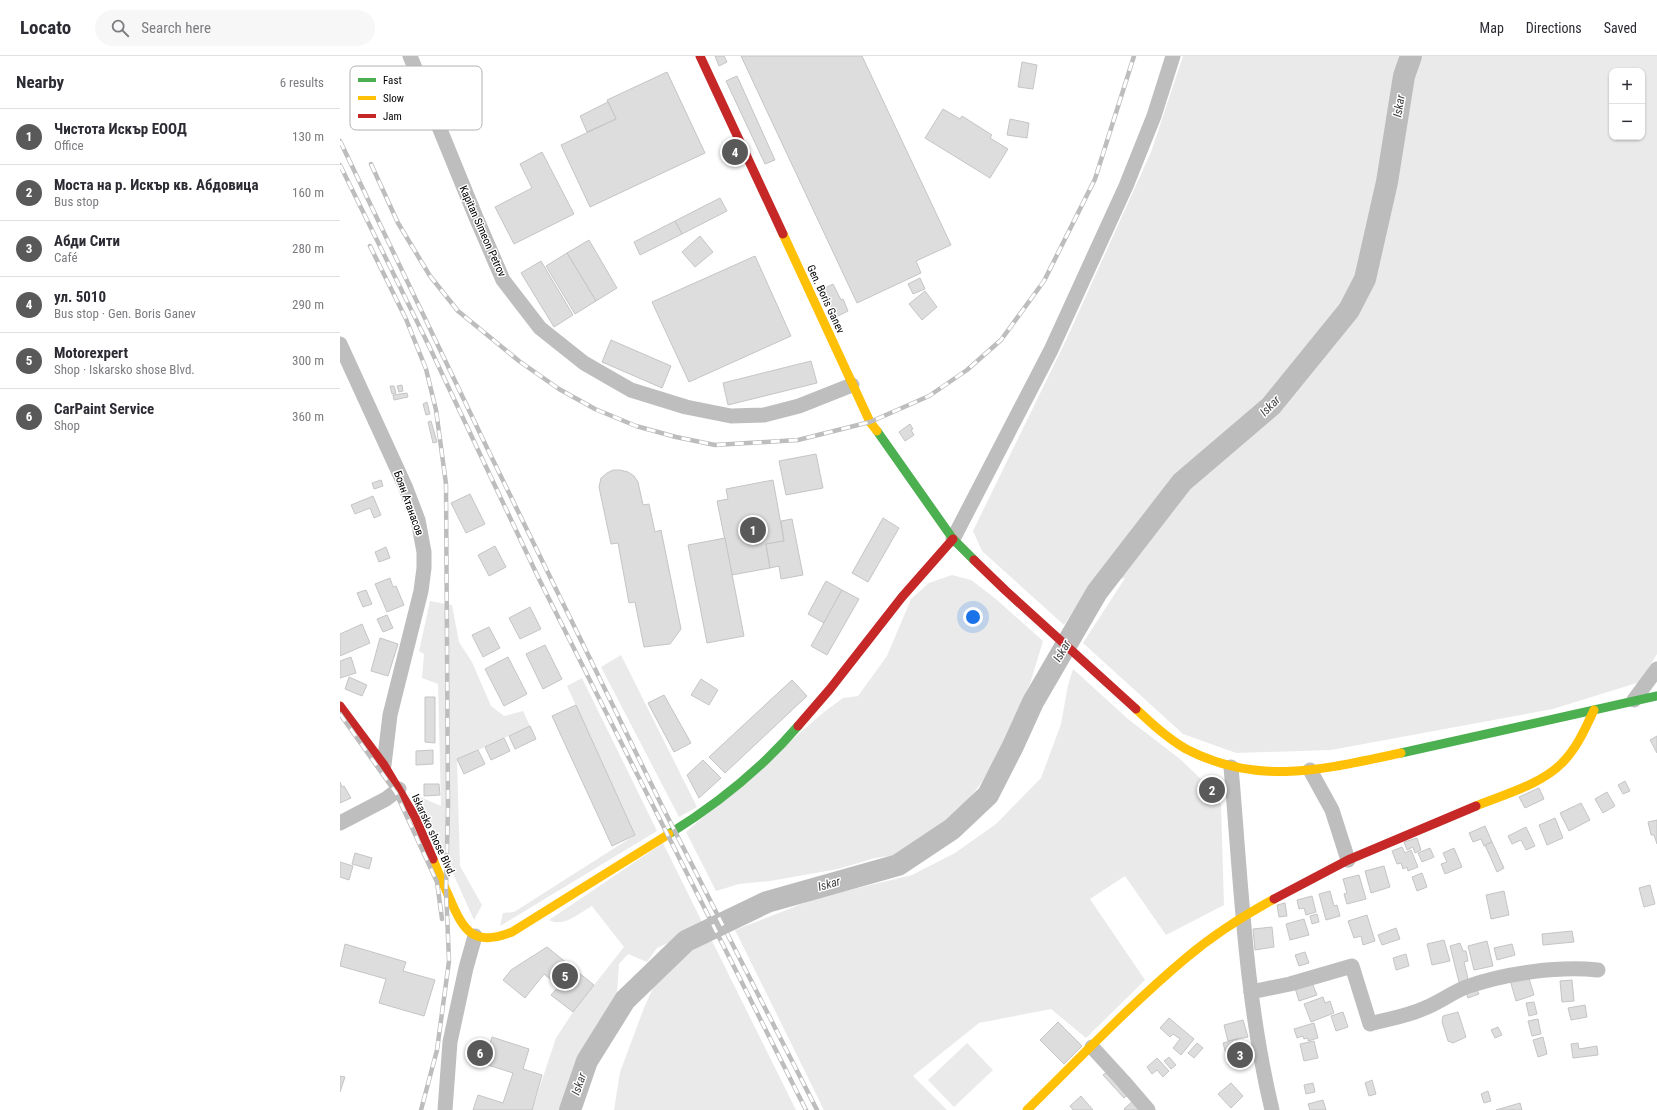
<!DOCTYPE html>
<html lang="en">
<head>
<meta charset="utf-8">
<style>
	body { margin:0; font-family:"Roboto Condensed",sans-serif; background:#f7f7f7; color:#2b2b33 }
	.controls { position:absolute; right:12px; top:12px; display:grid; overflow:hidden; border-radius:8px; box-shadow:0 1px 3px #0004 }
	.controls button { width:36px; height:36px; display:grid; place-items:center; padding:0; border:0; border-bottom:1px solid #e1e1e2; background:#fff; color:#2b2b33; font:20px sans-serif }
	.you { position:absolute; left:633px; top:561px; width:14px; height:14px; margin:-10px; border:3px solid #fff; border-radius:50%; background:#1a73e8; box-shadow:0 0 0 6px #1a73e833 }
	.badge { display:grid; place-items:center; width:26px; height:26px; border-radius:50%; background:#595959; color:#fff; font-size:13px; font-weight:700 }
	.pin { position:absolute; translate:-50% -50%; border:2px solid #fff; box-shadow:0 1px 4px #0006 }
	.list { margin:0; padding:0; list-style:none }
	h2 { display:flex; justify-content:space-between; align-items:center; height:52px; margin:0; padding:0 16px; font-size:17px }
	h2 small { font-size:13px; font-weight:400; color:#7c7c81 }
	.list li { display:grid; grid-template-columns:26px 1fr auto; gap:12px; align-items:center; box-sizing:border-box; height:56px; padding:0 16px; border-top:1px solid #e1e1e2 }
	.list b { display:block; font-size:15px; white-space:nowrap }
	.list p { margin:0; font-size:13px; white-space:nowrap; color:#7c7c81 }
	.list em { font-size:13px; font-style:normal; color:#7c7c81 }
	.icon { flex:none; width:22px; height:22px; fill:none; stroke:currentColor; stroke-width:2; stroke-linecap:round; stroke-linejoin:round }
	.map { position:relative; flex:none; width:1317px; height:1054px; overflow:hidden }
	header { display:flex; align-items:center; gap:24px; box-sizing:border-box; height:56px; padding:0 20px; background:#fff; border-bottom:1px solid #e1e1e2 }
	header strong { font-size:19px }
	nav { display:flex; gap:22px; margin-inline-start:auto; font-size:14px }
	.search { width:280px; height:36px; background:#f7f7f7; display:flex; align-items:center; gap:10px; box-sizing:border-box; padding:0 14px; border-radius:22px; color:#7c7c81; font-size:15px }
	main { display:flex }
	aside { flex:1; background:#fff }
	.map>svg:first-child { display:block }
	.green { fill:#eaeaea; fill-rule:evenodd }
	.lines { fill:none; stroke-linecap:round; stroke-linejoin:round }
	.river { stroke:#bcbcbc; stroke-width:22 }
	.building { fill:#ddd; stroke:#c5c5c5 }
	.street { stroke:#bebebe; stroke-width:15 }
	.fast { stroke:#4caf50; stroke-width:9 }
	.slow { stroke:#ffc107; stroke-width:9 }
	.jam { stroke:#c62828; stroke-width:9 }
	.rail-casing { stroke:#bdbdbd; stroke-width:4.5 }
	.rail { stroke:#fff; stroke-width:3; stroke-dasharray:9; stroke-linecap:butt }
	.labels { text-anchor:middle; stroke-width:3; stroke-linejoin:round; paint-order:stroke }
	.street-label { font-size:11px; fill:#000; stroke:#fff }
	.water-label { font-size:12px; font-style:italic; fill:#414141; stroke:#fff }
	.key { fill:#fff; stroke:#b2b2b2; stroke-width:1 }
	.key-label { font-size:11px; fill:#000 }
</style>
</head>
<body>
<header>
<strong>Locato</strong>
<div class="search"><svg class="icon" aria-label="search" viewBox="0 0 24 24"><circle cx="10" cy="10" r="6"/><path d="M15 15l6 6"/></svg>Search here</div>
<nav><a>Map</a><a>Directions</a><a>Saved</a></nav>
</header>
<main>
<aside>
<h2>Nearby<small>6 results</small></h2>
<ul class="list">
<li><span class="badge">1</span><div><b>Чистота Искър ЕООД</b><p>Office</p></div><em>130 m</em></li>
<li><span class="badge">2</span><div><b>Моста на р. Искър кв. Абдовица</b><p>Bus stop</p></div><em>160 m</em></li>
<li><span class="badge">3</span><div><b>Абди Сити</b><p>Café</p></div><em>280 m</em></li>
<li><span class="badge">4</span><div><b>ул. 5010</b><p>Bus stop · Gen. Boris Ganev</p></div><em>290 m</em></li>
<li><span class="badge">5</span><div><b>Motorexpert</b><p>Shop · Iskarsko shose Blvd.</p></div><em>300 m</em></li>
<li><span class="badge">6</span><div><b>CarPaint Service</b><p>Shop</p></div><em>360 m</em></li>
</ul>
</aside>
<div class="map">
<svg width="1317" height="1054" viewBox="0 0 1317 1054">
	<rect width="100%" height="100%" fill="#fff"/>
	<!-- green -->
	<g class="green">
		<path d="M843 0H1317V598L1300 626 1213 653 991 694 896 697 843 678 743 587 785 522 750 529 724 569 642 495 633 475 727 282 811 96ZM1272 15H1302V81H1272Z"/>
		<polygon points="612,519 631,524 656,543 703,585 690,628 653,710 618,759 556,799 535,802 498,813 430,825 399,828 376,835 346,776 484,656 503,642 518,640 547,600 571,543 589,527"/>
		<polygon points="90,545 112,549 119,586 132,606 151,650 164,660 183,655 190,670 117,704 120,810 142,849 134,864 78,740 101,750 98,628 82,622 84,598 79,595"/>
		<polygon points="281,599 357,751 339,761 261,611"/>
		<polygon points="733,613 788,663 840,703 863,725 881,748 884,849 826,879 785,820 750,843 805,924 746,982 711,953 639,967 573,1020 607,1054 484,1054 395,874 477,842 572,819 615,797 656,768 701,722 721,668 728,629"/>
		<polygon points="242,622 317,775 160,870 163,857 174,856 295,779 227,630"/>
		<path d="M323 787 363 868 354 875 317 892 307 906 288 898 279 908 277 937 246 994 223 1054H192L216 982 233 956 284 891 252 850C239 857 224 872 209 864Z"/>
		<polygon points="371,883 456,1054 274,1054 280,1016 304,952 317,923 334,905"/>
		<polygon points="627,987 653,1014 614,1051 588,1024"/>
	</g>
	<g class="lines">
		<!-- river -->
		<polyline class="river" points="230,1054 247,1005 285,944 346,885 427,846 558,809 612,773 648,739 673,690 693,646 757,536 842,426 931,350 1009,254 1025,223 1047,126 1064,20 1071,0"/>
	</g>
	<!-- building -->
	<g class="building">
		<polygon points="375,0 384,0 387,6 379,10"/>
		<polygon points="401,0 522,0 611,189 576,205 581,217 517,247"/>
		<polygon points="682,6 697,9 693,33 678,31"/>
		<polygon points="327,16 365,97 250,151 221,89 276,63 267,44"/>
		<polygon points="397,20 435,104 425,108 386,25"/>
		<polygon points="268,46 276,63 247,76 240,60"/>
		<polygon points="603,53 620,63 622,60 652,79 650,82 668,93 650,122 585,82"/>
		<polygon points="670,63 689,67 687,82 667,79"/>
		<polygon points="202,96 234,158 174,188 155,151 192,132 180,108"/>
		<polygon points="380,142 387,155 342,178 335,165"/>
		<polygon points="335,165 342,178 300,199 294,186"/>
		<polygon points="360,180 373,196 355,211 342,196"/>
		<polygon points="249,184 277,232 256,245 227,197"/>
		<polygon points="227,197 256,245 235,258 206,210"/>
		<polygon points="415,200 451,280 349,326 312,246"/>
		<polygon points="201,205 233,259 214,271 181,217"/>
		<polygon points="580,222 585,233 573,238 568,228"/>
		<polygon points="493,228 501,244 503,243 508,255 496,261 483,233"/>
		<polygon points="585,235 597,251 582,264 569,248"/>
		<polygon points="271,284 331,310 322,332 262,306"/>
		<polygon points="471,305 477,327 388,349 383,327"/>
		<polygon points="62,329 63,335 59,336 57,330"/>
		<polygon points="50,330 54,330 56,337 52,338"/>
		<polygon points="67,337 68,341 54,344 53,339"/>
		<polygon points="87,346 90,358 86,359 83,348"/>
		<polygon points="91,365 97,386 93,387 88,366"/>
		<polygon points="570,368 573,373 571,374 574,379 565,385 559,376"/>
		<polygon points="476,398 483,432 446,439 439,405"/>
		<polygon points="273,414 280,414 288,416 294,420 298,426 303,449 309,448 315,476 321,474 341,573 330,588 304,591 295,546 289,547 278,487 271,488 259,431 261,422 267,417"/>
		<polygon points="41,424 43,430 34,433 32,427"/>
		<polygon points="433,424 444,485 426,488 430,512 392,519 377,445 388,443 386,433"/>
		<polygon points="130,438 145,468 126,477 111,447"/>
		<polygon points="33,440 41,459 34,462 30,452 15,458 11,449"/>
		<polygon points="543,462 559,472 528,526 512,517"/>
		<polygon points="452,463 463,519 441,523 439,510 430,512 426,488 444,485 441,465"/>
		<polygon points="385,482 404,580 367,587 348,489"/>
		<polygon points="155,490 166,511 149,520 138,499"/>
		<polygon points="46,491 50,502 39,506 35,496"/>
		<polygon points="50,522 53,531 56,530 64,549 47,556 35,528"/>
		<polygon points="486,525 502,534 484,567 468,558"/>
		<polygon points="26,534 32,548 23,551 17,537"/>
		<polygon points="502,534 519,543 487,599 471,590"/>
		<polygon points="190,551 201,573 180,583 169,562"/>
		<polygon points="47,559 53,572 43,576 37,563"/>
		<polygon points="22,568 30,587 0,600 0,578"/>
		<polygon points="149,571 160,592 143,601 132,579"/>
		<polygon points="40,582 58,588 48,620 31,615"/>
		<polygon points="205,589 222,623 203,633 186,598"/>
		<polygon points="11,601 16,617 0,622 0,605"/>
		<polygon points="168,601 187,638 164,650 145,613"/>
		<polygon points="9,621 27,629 22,640 5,633"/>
		<polygon points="361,623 378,634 369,649 351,639"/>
		<polygon points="452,624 467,640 385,717 369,701"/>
		<polygon points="324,639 351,687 334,696 308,647"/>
		<polygon points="85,641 95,641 95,687 85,686"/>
		<polygon points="236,649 295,779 272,790 212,660"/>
		<polygon points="190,670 196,683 175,693 169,680"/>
		<polygon points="1317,680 1317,697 1310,684"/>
		<polygon points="164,682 170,695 151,704 145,691"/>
		<polygon points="93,694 93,708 76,709 76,695"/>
		<polygon points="138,694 145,708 124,718 117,703"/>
		<polygon points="363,704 381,722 359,742 347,719"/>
		<polygon points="1285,725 1290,735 1283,738 1278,729"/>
		<polygon points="0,726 2,731 4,730 11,742 0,747"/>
		<polygon points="84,728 99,728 100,739 84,740"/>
		<polygon points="1199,732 1204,743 1185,752 1179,741"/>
		<polygon points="1267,736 1275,750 1263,757 1255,743"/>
		<polygon points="1241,747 1250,764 1229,775 1220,757"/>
		<polygon points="1215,762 1223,782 1207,789 1199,769"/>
		<polygon points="1317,764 1317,788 1314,779 1311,779 1308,766"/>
		<polygon points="1145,770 1152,786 1144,790 1141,783 1133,786 1129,777"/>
		<polygon points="1186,771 1195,790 1186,794 1181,784 1172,788 1168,780"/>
		<polygon points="1077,782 1081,794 1075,797 1073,791 1067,794 1064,786"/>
		<polygon points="1152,786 1164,812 1157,816 1145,789"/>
		<polygon points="1062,791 1065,797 1071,794 1078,811 1068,815 1067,811 1063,813 1061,807 1057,808 1052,795"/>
		<polygon points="1090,792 1094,801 1082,806 1078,797"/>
		<polygon points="1114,792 1122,811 1105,818 1101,808 1107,806 1103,797"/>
		<polygon points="15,797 32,802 29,813 12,808"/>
		<polygon points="0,806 13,810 9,824 0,821"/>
		<polygon points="1044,810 1050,831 1031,837 1025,815"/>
		<polygon points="1082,817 1087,831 1077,835 1072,821"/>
		<polygon points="1019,819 1026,843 1007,848 1004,838 1007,837 1003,823"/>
		<polygon points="1310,829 1315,848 1304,851 1299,832"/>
		<polygon points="990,835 994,850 997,849 1000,860 986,864 979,838"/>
		<polygon points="1164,835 1169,859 1151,863 1146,839"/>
		<polygon points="972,840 976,856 966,859 964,852 959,853 957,844"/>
		<polygon points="945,847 947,860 939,861 937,849"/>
		<polygon points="977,858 979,866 972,868 970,860"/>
		<polygon points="1027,859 1035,885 1023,889 1021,880 1014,882 1008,865"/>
		<polygon points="964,863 969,879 950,884 946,868"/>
		<polygon points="932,871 934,891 915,894 913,873"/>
		<polygon points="1056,872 1060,883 1042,889 1038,879"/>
		<polygon points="1232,875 1234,886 1203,889 1202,878"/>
		<polygon points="1104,884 1110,905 1092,909 1087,888"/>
		<polygon points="1147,885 1153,910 1134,914 1128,890"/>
		<polygon points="1120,887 1123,895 1126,895 1128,905 1124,906 1129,927 1120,930 1110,890"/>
		<polygon points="5,888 66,906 63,915 95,924 84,960 39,947 46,923 0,910"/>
		<polygon points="1172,888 1175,899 1157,904 1154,892"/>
		<polygon points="207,891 254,929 233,956 211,939 219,930 204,918 185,942 163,924 171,914"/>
		<polygon points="965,896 969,907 959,910 955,899"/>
		<polygon points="1066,898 1069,910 1056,914 1053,902"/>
		<polygon points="1188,919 1194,939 1176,945 1170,924"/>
		<polygon points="971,924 977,939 959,945 954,929"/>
		<polygon points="1232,924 1234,945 1222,946 1220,925"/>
		<polygon points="1136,932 1139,938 1128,942 1126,936"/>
		<polygon points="983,941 985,947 990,945 994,957 971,966 964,948"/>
		<polygon points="1194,946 1197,958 1189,960 1186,947"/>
		<polygon points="1245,949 1247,961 1231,964 1228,952"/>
		<polygon points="1003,956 1008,971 996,975 991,960"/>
		<polygon points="1118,956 1126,981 1113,987 1108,985 1102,966 1103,960"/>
		<polygon points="829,962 854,983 841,999 833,992 840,983 833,978 830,981 820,972"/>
		<polygon points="1198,963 1201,978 1192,980 1188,965"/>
		<polygon points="903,964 908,981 888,985 884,969"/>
		<polygon points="718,966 742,990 724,1008 700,984"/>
		<polygon points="974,967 978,982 968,985 968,982 964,983 963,980 957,982 954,973"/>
		<polygon points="1158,971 1162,979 1155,982 1151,974"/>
		<polygon points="152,981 189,993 183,1013 202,1019 192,1054 133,1054 138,1039 163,1047 173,1017 129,1003 134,987 149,991"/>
		<polygon points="1203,981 1207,998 1198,1001 1193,984"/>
		<polygon points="897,983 900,994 886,998 883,987"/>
		<polygon points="974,985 978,1002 964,1005 960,988"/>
		<polygon points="857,987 863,992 854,1002 848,997"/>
		<polygon points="1238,987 1239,993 1257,990 1258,999 1233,1002 1231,988"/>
		<polygon points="829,1001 836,1009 831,1013 824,1005"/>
		<polygon points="817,1002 829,1015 823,1021 817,1014 812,1018 807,1011"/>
		<polygon points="769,1014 790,1037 784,1042 763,1019"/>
		<polygon points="0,1020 5,1021 0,1036"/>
		<polygon points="1032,1024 1036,1038 1029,1040 1025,1027"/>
		<polygon points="891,1027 903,1040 891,1052 878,1038"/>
		<polygon points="973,1027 975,1036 966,1038 964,1029"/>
		<polygon points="1148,1035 1151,1045 1144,1047 1141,1038"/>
		<polygon points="741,1040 753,1054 733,1054 730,1050"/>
		<polygon points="795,1043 805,1054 785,1054 784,1053"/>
		<polygon points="983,1044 986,1054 970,1054 968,1048"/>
		<polygon points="1180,1047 1182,1054 1156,1054"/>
	</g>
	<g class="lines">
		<!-- street -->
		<g class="street">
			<polyline points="70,0 135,159 163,224 200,272 244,307 291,334 346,351 391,360 424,359 459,350 512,329"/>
			<polyline points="0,288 65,430 78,464 84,496 84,512 81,535 50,659 44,709"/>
			<polyline points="613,483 711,294 786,130 814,60 833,0"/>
			<polyline points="1294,644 1317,613"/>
			<path d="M891 711C901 825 905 942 932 1054"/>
			<polyline points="970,714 992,754 1008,804"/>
			<polyline points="0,767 46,743 59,733"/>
			<path d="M911 936 950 928 1012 910 1030 968C1048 963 1068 960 1085 952 1100 946 1114 935 1129 930 1167 917 1218 910 1258 914"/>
			<polyline points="752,991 784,1026 808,1054"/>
			<polyline points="105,1054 110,986 126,912 135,880"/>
		</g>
		<!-- fast -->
		<g class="fast">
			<polyline points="537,375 613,483 634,504"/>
			<polyline points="1061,697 1317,640"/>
			<path d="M329 778C376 749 422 712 458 670"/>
		</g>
		<!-- slow -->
		<g class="slow">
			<polyline points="443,178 530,366 537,375"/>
			<path d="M796 653C811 667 827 682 846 693 919 731 985 713 1061 697"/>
			<path d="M1136 750C1163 739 1202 728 1222 707 1237 692 1245 673 1254 654"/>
			<path d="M93 803C98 816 104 830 110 843 124 876 134 891 172 876L329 778"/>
			<path d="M687 1054C739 1003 790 949 846 902 872 880 903 860 934 843"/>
		</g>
		<!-- jam -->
		<g class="jam">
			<polyline points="360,0 443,178"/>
			<polyline points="634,504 665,534 796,653"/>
			<polyline points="0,650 44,709 75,761 93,803"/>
			<polyline points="458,670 490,633 562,541 613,483"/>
			<polyline points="934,843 1008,804 1136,750"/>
		</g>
		<!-- rail casing -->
		<g class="rail-casing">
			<g id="rail">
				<polyline points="0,85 149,396 322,750 477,1054"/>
				<polyline points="31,108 58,167 90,220 118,255 179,305 219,333 255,353 296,370 336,381 375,389 458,384 530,366 589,340 627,314 661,284 704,225 755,123 794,0"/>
				<polyline points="0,109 89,290 199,523 466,1054"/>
				<polyline points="30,190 66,263 86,313 96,354 106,428 108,751 106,833 109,905 97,994 81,1054"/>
				<polyline points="0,658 56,737 97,826 102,863"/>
			</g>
		</g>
		<!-- rail -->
		<use href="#rail" class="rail"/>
	</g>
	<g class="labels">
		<!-- street labels -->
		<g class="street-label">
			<text transform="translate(143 175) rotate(66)" y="4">Kapitan Simeon Petrov</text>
			<text transform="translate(486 243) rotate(65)" y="4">Gen. Boris Ganev</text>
			<text transform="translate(69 447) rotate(70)" y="4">Боян Атанасов</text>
			<text transform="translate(94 779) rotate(65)" y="4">Iskarsko shose Blvd.</text>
		</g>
		<!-- water labels -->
		<g class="water-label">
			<text transform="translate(1059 50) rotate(-81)" y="4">Iskar</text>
			<text transform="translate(930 350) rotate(-46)" y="4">Iskar</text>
			<text transform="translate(722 595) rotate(-60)" y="4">Iskar</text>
			<text transform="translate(489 828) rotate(-16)" y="4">Iskar</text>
			<text transform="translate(239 1028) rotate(-71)" y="4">Iskar</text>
		</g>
	</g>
	<!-- legend -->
	<rect x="10" y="10" width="132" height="64" rx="6" class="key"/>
	<rect x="18" y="22" width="18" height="4" fill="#4caf50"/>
	<rect x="18" y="40" width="18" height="4" fill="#ffc107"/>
	<rect x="18" y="58" width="18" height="4" fill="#c62828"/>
	<g class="key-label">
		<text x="43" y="28">Fast</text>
		<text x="43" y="46">Slow</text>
		<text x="43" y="64">Jam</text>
	</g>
</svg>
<div class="controls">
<button>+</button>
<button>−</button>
</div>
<div class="you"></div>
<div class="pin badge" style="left:413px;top:474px">1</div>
<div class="pin badge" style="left:872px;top:734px">2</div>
<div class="pin badge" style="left:900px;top:999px">3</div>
<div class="pin badge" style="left:395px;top:96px">4</div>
<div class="pin badge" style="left:225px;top:920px">5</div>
<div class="pin badge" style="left:140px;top:997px">6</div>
</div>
</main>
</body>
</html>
